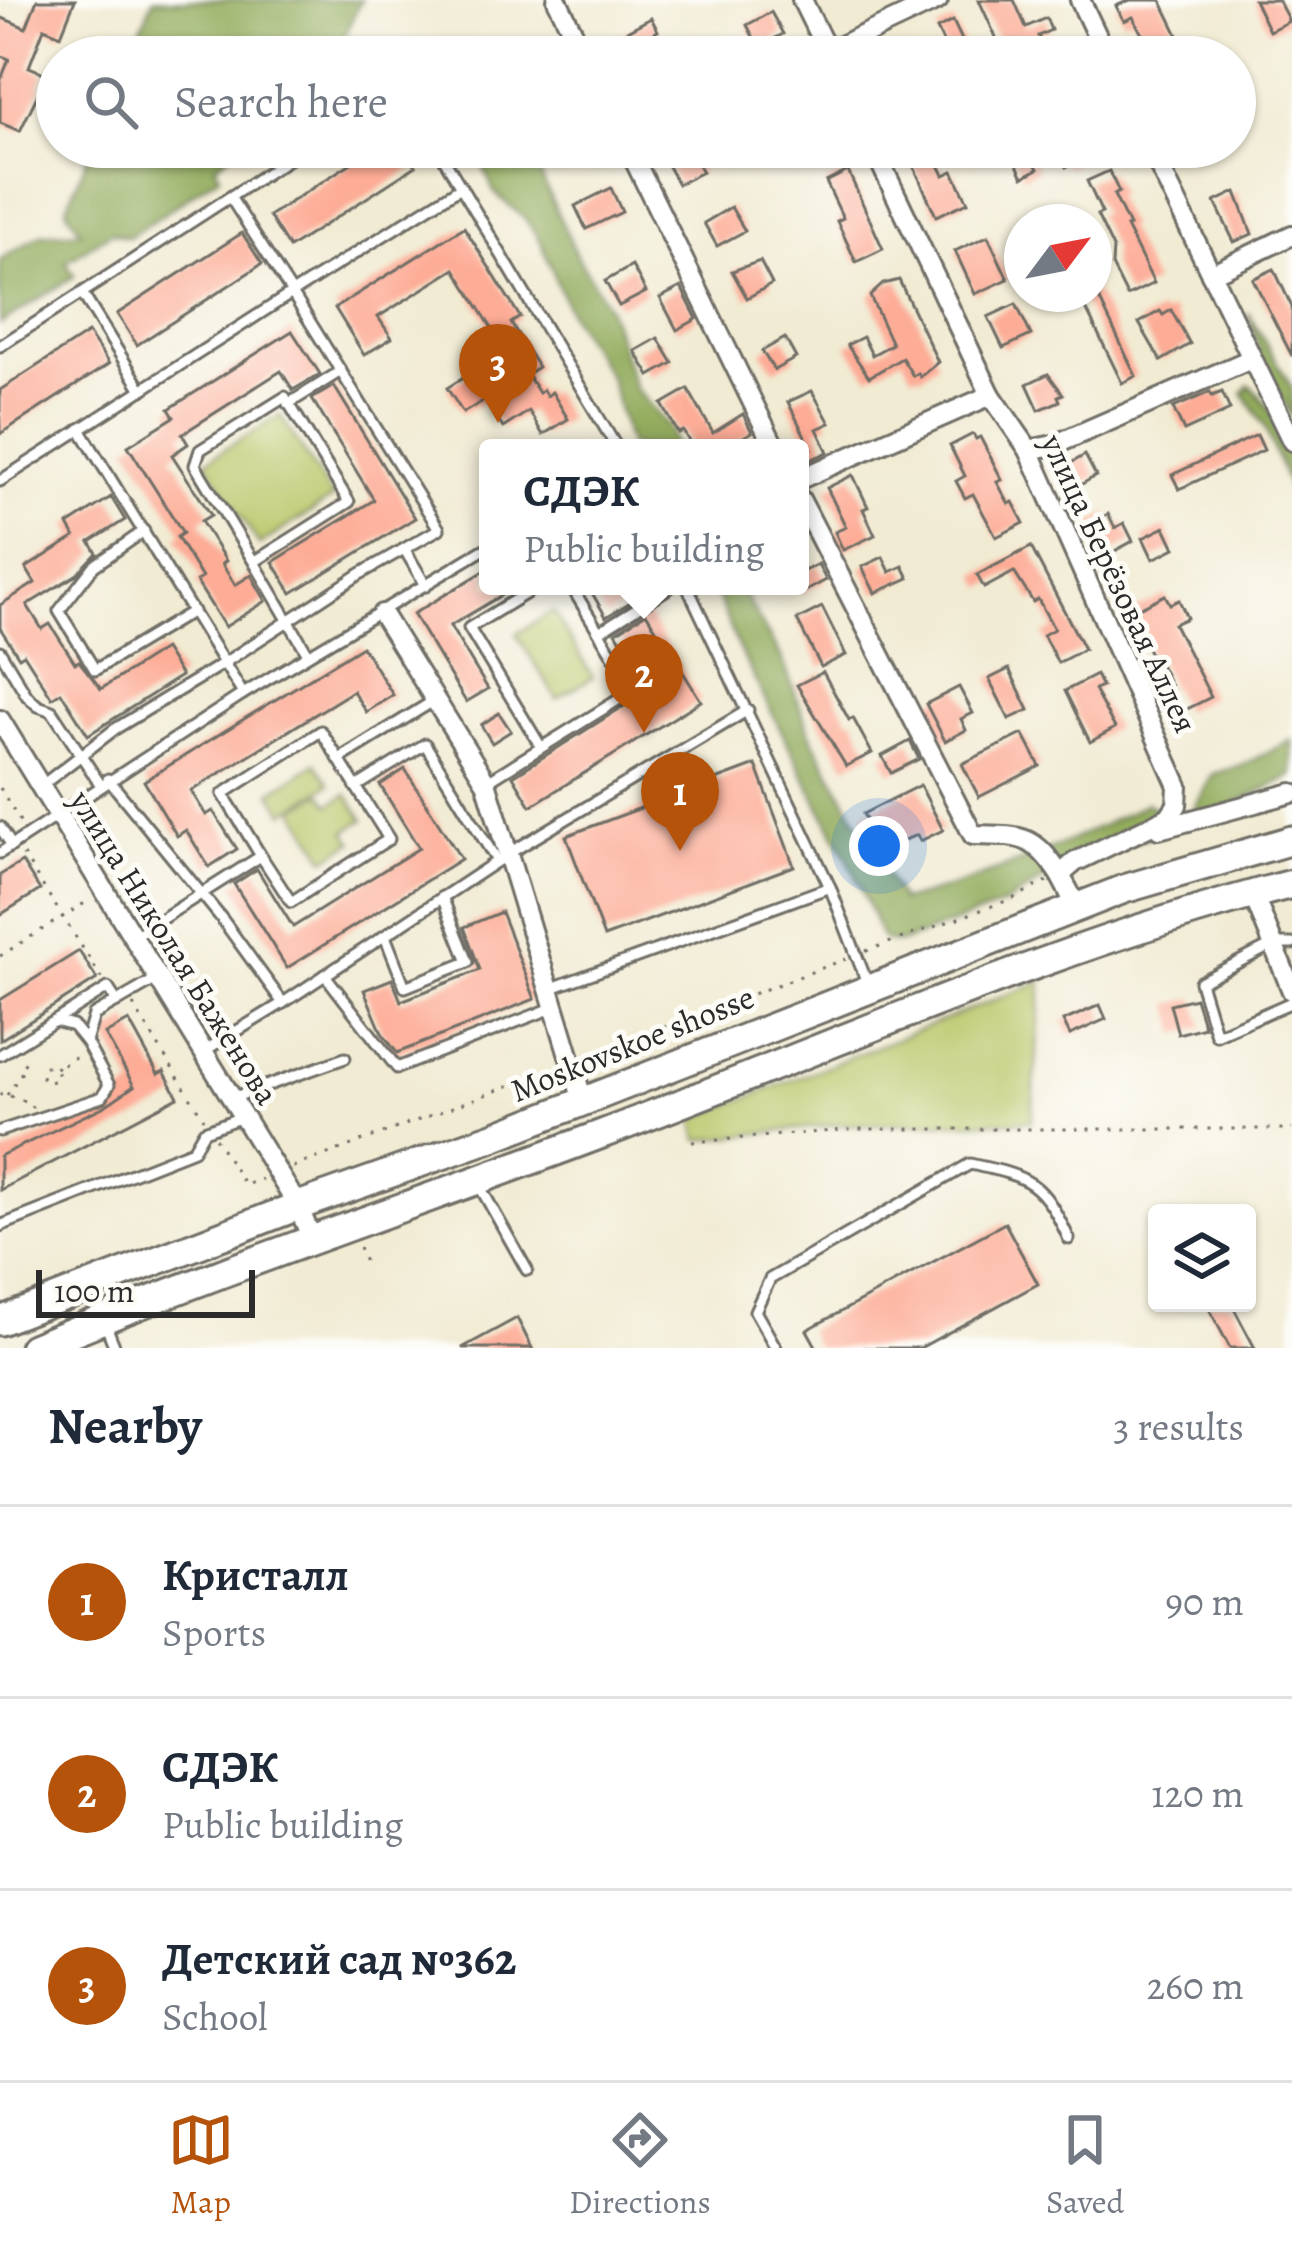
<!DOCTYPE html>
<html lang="en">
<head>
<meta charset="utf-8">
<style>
	body { margin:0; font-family:Alegreya,serif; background:#f2f2f3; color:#1f2937 }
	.controls { position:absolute; right:36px; bottom:36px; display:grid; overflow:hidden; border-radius:12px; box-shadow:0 3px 9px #0004 }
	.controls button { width:108px; height:108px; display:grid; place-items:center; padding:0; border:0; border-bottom:3px solid #e0e1e3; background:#fff; color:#1f2937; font:60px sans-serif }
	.compass { position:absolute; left:1004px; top:204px; width:108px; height:108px; border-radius:50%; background:#fff; box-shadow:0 3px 9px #0004; rotate:58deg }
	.scale { position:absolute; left:36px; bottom:30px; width:219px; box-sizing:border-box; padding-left:12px; border:6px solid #2b2b2b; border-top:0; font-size:33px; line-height:42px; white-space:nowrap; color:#2b2b2b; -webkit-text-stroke:9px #fdfcf7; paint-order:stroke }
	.you { position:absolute; left:879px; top:846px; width:42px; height:42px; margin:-30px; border:9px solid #fff; border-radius:50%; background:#1a73e8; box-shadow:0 0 0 18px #1a73e833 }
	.badge { display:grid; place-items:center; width:78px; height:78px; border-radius:50%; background:#b45309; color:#fff; font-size:39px; font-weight:700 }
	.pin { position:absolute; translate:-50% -99px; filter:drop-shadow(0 3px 6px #0008) }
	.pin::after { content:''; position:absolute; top:63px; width:42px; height:36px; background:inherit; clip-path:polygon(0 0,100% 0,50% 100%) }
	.popup { position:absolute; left:479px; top:439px; width:330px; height:156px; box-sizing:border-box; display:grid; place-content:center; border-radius:12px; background:#fff; filter:drop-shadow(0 3px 9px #0005); font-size:39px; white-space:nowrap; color:#747a83 }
	.popup b { font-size:45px; color:#1f2937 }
	.popup::after { content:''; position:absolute; left:50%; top:100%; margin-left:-24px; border:24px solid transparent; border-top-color:#fff }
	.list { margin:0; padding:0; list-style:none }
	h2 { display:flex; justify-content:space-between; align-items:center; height:156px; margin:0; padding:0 48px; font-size:51px }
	h2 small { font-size:39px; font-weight:400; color:#747a83 }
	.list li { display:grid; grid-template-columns:78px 1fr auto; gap:36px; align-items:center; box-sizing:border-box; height:192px; padding:0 48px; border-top:3px solid #e0e1e3 }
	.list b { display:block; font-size:45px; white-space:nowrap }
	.list p { margin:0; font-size:39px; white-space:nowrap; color:#747a83 }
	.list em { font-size:39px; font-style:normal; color:#747a83 }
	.icon { flex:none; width:66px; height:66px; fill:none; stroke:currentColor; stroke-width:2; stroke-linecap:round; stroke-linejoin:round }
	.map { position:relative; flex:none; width:1292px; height:1348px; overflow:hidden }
	.search { position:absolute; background:#fff; box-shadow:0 3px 9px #0004; left:36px; right:36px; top:36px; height:132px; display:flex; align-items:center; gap:30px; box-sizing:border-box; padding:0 42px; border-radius:66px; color:#747a83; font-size:45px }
	.sheet { height:732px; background:#fff }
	nav { display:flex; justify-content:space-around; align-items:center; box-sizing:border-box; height:168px; border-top:3px solid #e0e1e3; background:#fff; font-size:33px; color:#747a83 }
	nav a { display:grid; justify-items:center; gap:6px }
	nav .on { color:#b45309 }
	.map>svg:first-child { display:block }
	.green { fill:#b9c668; stroke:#72784a; stroke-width:3 }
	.forest { fill:#92ab5c; stroke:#5e6b44; stroke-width:3 }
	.building { fill:#fdac96 }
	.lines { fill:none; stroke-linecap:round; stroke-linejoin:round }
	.lane-casing { stroke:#706e66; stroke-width:15 }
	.street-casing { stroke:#706e66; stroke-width:24 }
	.primary-casing { stroke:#706e66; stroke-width:33 }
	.path { stroke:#706e66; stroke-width:3; stroke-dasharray:3 9; stroke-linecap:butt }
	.lane { stroke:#fff; stroke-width:9 }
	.street { stroke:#fff; stroke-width:18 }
	.primary { stroke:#fff; stroke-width:27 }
	.labels { text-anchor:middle; stroke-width:10; stroke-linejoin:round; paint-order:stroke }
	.street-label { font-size:33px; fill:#2b2b2b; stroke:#fdfcf7 }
</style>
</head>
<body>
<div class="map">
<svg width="1292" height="1348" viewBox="0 0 1292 1348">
	<rect width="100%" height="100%" fill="#fdfcf7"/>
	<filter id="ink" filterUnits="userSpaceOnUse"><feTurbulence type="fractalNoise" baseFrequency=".00833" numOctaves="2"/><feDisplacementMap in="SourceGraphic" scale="24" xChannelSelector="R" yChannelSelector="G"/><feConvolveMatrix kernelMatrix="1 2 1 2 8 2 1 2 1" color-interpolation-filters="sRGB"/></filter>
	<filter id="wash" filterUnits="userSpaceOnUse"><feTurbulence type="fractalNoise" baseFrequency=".004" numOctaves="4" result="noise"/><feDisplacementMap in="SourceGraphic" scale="48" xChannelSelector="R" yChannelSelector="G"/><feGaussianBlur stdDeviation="2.7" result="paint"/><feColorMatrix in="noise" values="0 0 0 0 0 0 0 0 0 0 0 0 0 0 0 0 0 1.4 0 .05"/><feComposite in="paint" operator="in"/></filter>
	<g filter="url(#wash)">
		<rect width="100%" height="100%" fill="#f1ebd3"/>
		<!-- green -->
		<g class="green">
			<polygon points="280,415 333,498 259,545 206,461"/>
			<polygon points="553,611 593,677 557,699 516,634"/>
			<polygon points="316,763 330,784 285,813 271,792"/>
			<polygon points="322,793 330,805 347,794 364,820 346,831 353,842 326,859 295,809"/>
			<polygon points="1042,981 1032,1121 833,1125 699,1140 694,1119"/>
		</g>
		<!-- forest -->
		<g class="forest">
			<polygon points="153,0 361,0 334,57 129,57"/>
			<polygon points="92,147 239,147 215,165 220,175 129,237 111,232 66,262 74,276 0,324 0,260 41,234 81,231 66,209"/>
			<polygon points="489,147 540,174 577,256 607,305 635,388 669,427 676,448 629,446 610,378 571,317 540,240 525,219 494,192 479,156"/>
			<polygon points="1248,313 1292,388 1292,418 1261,358"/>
			<path d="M1249 385C1279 411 1292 460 1292 497L1265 427 1243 393Z"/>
			<path d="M713 586H739L782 659 812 738 901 901C988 879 1068 844 1147 803L1165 815 1150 836 1065 866 1004 905 900 943 883 940 853 870 738 647Z"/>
			<polygon points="1292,740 1292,776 1206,818 1193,811 1213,774 1241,766"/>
		</g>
		<g id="blocks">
			<!-- building -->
			<g class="building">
				<polygon points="37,0 75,0 61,35 44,28 29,67 44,73 39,87 41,88 20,131 0,123 0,82 9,59 0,55 0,17 26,28"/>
				<polygon points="979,0 1014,0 1026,27 1046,18 1051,30 1038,36 1049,57 1005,57"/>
				<polygon points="1130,0 1161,0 1179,37 1164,44 1170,57 1121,57 1147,44 1133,17 1124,21 1116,6"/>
				<polygon points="1254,0 1278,0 1289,21 1269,31"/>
				<polygon points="771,12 783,34 772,40 780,57 764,57 747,25"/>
				<polygon points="651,18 658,31 643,39 653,57 623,57 614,38"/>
				<polygon points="953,21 970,57 950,57 937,29"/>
				<polygon points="403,147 416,166 289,248 269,216 376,147"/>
				<polygon points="905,147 930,147 944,175 953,171 968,202 936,216"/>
				<polygon points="1008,147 1027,147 1038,169 1023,177"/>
				<polygon points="1056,147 1105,147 1066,167"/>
				<polygon points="690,150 702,172 678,184 666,163"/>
				<polygon points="848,171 883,249 856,262 837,221 843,218 826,182"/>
				<polygon points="1109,171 1119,192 1114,195 1129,226 1126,227 1154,283 1127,296 1112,266 1113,248 1097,215 1102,213 1087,181"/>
				<polygon points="611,188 622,212 586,229 575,206"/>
				<polygon points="1236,192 1252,234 1234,242 1215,202"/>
				<polygon points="731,207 745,231 717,246 704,223"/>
				<polygon points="464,227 520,317 511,323 538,367 527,374 539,393 543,390 547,396 552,392 568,419 543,435 529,411 503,428 485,400 463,413 447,388 471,373 474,379 503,362 496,350 503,346 455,269 378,317 392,338 364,355 335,308"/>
				<polygon points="242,233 262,264 137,345 117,314"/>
				<polygon points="988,236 1008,279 975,294 955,251"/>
				<polygon points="760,261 772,284 747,298 732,271"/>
				<polygon points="632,266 646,292 619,306 605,281"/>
				<polygon points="1274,269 1292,307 1292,356 1253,279"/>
				<polygon points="899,280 938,362 920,377 918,373 913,376 902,358 869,377 847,345 863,337 872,355 892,344 870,296 883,284"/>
				<polygon points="681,287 697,319 677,330 660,298"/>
				<polygon points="1079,294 1097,294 1136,376 1122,383"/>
				<polygon points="1016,304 1031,335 1003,348 988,317"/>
				<polygon points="1171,310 1190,344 1161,361 1139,323 1160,311 1163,315"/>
				<polygon points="292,331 320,374 293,390 281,371 182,434 188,444 172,455 211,515 201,521 226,561 222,564 235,585 251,575 266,601 225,627 196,581 202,578 177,537 183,533 128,446 174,417 169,409"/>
				<polygon points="88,333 109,364 0,434 0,390"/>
				<polygon points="658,338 673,363 650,376 635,351"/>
				<polygon points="785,338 796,358 774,370 762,351"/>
				<polygon points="1048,374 1063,394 1058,396 1060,401 1039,410 1027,384"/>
				<polygon points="334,386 415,518 292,593 273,562 374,500 312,399"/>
				<polygon points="688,389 713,433 743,414 752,432 726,448 693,448 683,431 678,433 662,404"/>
				<polygon points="812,391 830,423 817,429 828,452 803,463 800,453 811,448 788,402"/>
				<polygon points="1210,392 1212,396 1222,392 1230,410 1184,431 1173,408"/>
				<polygon points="973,434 976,439 980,437 993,462 1002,480 997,482 1009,504 1013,502 1024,523 996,537 973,494 965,498 956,481 965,476 950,446"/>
				<polygon points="1257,435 1264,450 1179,489 1172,475"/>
				<polygon points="1085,455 1096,476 1075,488 1064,467"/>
				<polygon points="853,475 868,507 863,509 875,535 843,550 835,532 846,527 827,488"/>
				<polygon points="111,497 125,520 90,542 97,553 76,575 27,605 42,629 50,624 75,663 79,661 101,689 164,649 181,676 88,735 61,692 52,698 24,654 19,657 0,628 0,605 35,583 26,568 75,537 68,525"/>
				<polygon points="1108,514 1115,528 1124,523 1133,541 1109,554 1092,523"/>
				<polygon points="1165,527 1175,548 1153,559 1143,538"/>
				<polygon points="1031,547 1084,649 1058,663 1043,635 1054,629 1038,599 1033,602 1014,572 984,588 977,575"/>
				<polygon points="883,557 890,572 903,566 909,578 875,593 862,567"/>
				<polygon points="818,564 826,580 800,594 800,573"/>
				<polygon points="488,569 488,586 517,586 450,626 488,689 466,702 413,614"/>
				<polygon points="588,586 630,586 637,598 606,617"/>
				<polygon points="1165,595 1170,604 1179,600 1187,618 1174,624 1211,697 1183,711 1158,660 1154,662 1149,652 1144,641 1147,639 1133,611"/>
				<polygon points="822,607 846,655 821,667 797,620"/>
				<polygon points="646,613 701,701 531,806 513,776 651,689 616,632"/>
				<polygon points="362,646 393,695 366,712 353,691 191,791 206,815 213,811 237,849 209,867 186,830 177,836 144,781"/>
				<polygon points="1009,669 1029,710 1009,719 989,679"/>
				<polygon points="823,672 849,720 853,718 872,753 846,766 797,685"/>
				<polygon points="1096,675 1102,687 1094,690 1115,728 1090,742 1065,691"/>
				<polygon points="959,687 973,713 961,719 966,730 945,741 926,704"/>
				<polygon points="499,713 511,731 492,743 481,725"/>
				<polygon points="1023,734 1040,766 979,797 962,764"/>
				<polygon points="910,741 919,759 891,773 882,756"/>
				<polygon points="756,765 794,866 604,937 566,836"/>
				<polygon points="405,769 461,859 287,968 234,884 257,869 293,927 419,848 380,785"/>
				<polygon points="920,785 943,830 920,841 917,835 881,849 863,814"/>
				<polygon points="22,862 40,890 0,915 0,875"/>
				<polygon points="501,912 535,999 397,1053 382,1033 364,990 392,979 401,1001 480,970 464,927"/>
				<polygon points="79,951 97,979 0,1040 0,1000"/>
				<polygon points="1195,998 1204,1027 1178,1034 1170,1004"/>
				<polygon points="1100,1005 1106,1019 1070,1035 1063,1021"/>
				<polygon points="129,1021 158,1074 164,1071 178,1097 0,1190 0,1156 105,1106 134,1086 105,1034"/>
				<polygon points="1005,1223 1038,1284 920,1348 817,1348 807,1330"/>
				<polygon points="1206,1303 1231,1303 1255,1348 1230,1348"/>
				<polygon points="517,1318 532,1348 462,1348"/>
			</g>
		</g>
	</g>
	<g filter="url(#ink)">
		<use href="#blocks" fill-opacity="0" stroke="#706e66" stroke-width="3"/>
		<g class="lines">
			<!-- lane casing -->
			<g class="lane-casing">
				<g id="lane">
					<polyline points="437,147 617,448"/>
					<polyline points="82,293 142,390"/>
					<polyline points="0,346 307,147"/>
					<polyline points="288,404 341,371"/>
					<polyline points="80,429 224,663 360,574 439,529 292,293 461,187"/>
					<polyline points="0,481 292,293 230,197"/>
					<polyline points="144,531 94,566 59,611 95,670 193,611"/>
					<polyline points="405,550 426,586"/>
					<polyline points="254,562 195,465 200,450 285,397 349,502 254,562 308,654"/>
					<polyline points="538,586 469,628 541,747"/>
					<polyline points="687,586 830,887 868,985"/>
					<polyline points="599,632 672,586"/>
					<polyline points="0,651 27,696 38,706 52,711 100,784"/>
					<polyline points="339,759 435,700"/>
					<polyline points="108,779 222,919 283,1003 508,854 748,710"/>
					<polyline points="486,782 634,690 571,586"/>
					<polyline points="41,786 115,729 224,663 243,694"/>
					<polyline points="356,787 425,744 497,861"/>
					<polyline points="0,827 12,846"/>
					<polyline points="0,853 243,694 488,547"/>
					<polyline points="385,936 405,987 468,962 442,897"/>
					<polyline points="133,937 261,856 291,902 389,839 321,731 223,794 261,856"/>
					<polyline points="1292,944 1274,944 1200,982 1216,1035 1292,1002"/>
					<polyline points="325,975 397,1068 555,1007"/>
					<polyline points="549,989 830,887"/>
					<polyline points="55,1021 73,1026 86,1042"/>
					<polyline points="204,1051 283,1003"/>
					<polyline points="0,1055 108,988 117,1002"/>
					<polyline points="232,1098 345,1058"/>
					<polyline points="0,1131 102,1097 109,1085 86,1042 94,1015 158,978"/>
					<polyline points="479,1185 527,1270"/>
					<polyline points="0,1226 193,1150 204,1131 242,1117"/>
					<polyline points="105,1323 115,1348"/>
					<path d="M776 1348 755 1311 770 1279 970 1164C1031 1177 1042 1181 1069 1239"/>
				</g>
			</g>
			<!-- street casing -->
			<g class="street-casing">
				<g id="street">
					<polyline points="557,0 585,57"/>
					<polyline points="802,0 830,57"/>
					<polyline points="1080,0 1107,57"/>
					<polyline points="817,57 938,0"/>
					<polyline points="628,147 775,448"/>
					<polyline points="873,147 991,395 1029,450 1178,786 1177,805 1169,817 1075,862 1060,875 1077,907"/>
					<polyline points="1150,147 1292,441"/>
					<polyline points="1211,274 1292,235"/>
					<polyline points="1029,450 1054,445 1251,359"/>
					<polyline points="800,479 991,395"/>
					<path d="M800 499 973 835C1021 836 1033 833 1060 875"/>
					<polyline points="382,614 486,782 583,1101"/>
					<polyline points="0,720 298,1206 312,1239"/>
					<polyline points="1159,829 1292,793"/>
					<polyline points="1253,894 1292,991"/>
				</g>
			</g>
			<!-- primary casing -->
			<g class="primary-casing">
				<g id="primary">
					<polyline points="0,1321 298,1206 493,1137 1124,889 1292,840"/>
					<path d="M33 1348C220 1269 412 1206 602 1134 831 1047 1054 945 1292 884"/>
				</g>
			</g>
			<!-- path -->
			<g class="path">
				<polyline points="0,788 21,823"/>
				<polyline points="23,855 102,978"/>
				<polyline points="866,951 1012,899 1047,881"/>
				<polyline points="0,956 88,901"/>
				<polyline points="133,1005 204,1119"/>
				<polyline points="585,1057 846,959"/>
				<polyline points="58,1068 51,1064 44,1067 42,1078 49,1082 56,1080 58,1068 78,1055"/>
				<polyline points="7,1095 26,1066 20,1057"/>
				<polyline points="0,1096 2,1093 30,1103 33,1109"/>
				<polyline points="215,1138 245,1185 262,1179"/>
				<polyline points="692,1142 859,1129 1292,1129"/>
				<polyline points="293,1167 554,1069"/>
				<polyline points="359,1247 366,1265"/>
			</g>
			<!-- lane -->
			<use href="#lane" class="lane"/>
			<!-- street -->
			<use href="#street" class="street"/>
			<!-- primary -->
			<use href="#primary" class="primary"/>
		</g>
	</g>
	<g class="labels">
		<!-- street labels -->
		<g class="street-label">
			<text transform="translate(1120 583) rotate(65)" y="12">улица Берёзовая Аллея</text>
			<text transform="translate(175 947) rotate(58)" y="12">улица Николая Баженова</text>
			<text transform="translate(632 1043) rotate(-22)" y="12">Moskovskoe shosse</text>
		</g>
	</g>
</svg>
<div class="controls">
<button><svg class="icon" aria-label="layers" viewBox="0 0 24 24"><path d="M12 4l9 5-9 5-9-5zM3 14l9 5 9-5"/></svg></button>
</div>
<svg class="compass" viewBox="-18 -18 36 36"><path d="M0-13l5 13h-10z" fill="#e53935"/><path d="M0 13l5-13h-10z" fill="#747a83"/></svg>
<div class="scale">100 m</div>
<div class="you"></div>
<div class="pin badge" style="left:680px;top:851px">1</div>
<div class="pin badge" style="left:644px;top:733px">2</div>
<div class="popup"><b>СДЭК</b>Public building</div>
<div class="pin badge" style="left:498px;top:423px">3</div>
<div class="search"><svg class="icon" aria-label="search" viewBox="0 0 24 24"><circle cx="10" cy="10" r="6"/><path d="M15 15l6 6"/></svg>Search here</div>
</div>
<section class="sheet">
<h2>Nearby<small>3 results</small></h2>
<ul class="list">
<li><span class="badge">1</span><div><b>Кристалл</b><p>Sports</p></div><em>90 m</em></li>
<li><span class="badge">2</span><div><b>СДЭК</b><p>Public building</p></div><em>120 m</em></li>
<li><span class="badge">3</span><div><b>Детский сад №362</b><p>School</p></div><em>260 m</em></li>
</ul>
</section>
<nav>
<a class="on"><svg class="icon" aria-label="map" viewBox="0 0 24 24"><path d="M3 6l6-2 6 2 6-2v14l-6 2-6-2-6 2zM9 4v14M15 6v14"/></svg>Map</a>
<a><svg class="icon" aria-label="directions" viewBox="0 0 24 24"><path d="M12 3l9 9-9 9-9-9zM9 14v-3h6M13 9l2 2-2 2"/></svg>Directions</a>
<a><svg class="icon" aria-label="saved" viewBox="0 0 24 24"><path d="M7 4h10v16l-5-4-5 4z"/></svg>Saved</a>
</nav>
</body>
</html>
